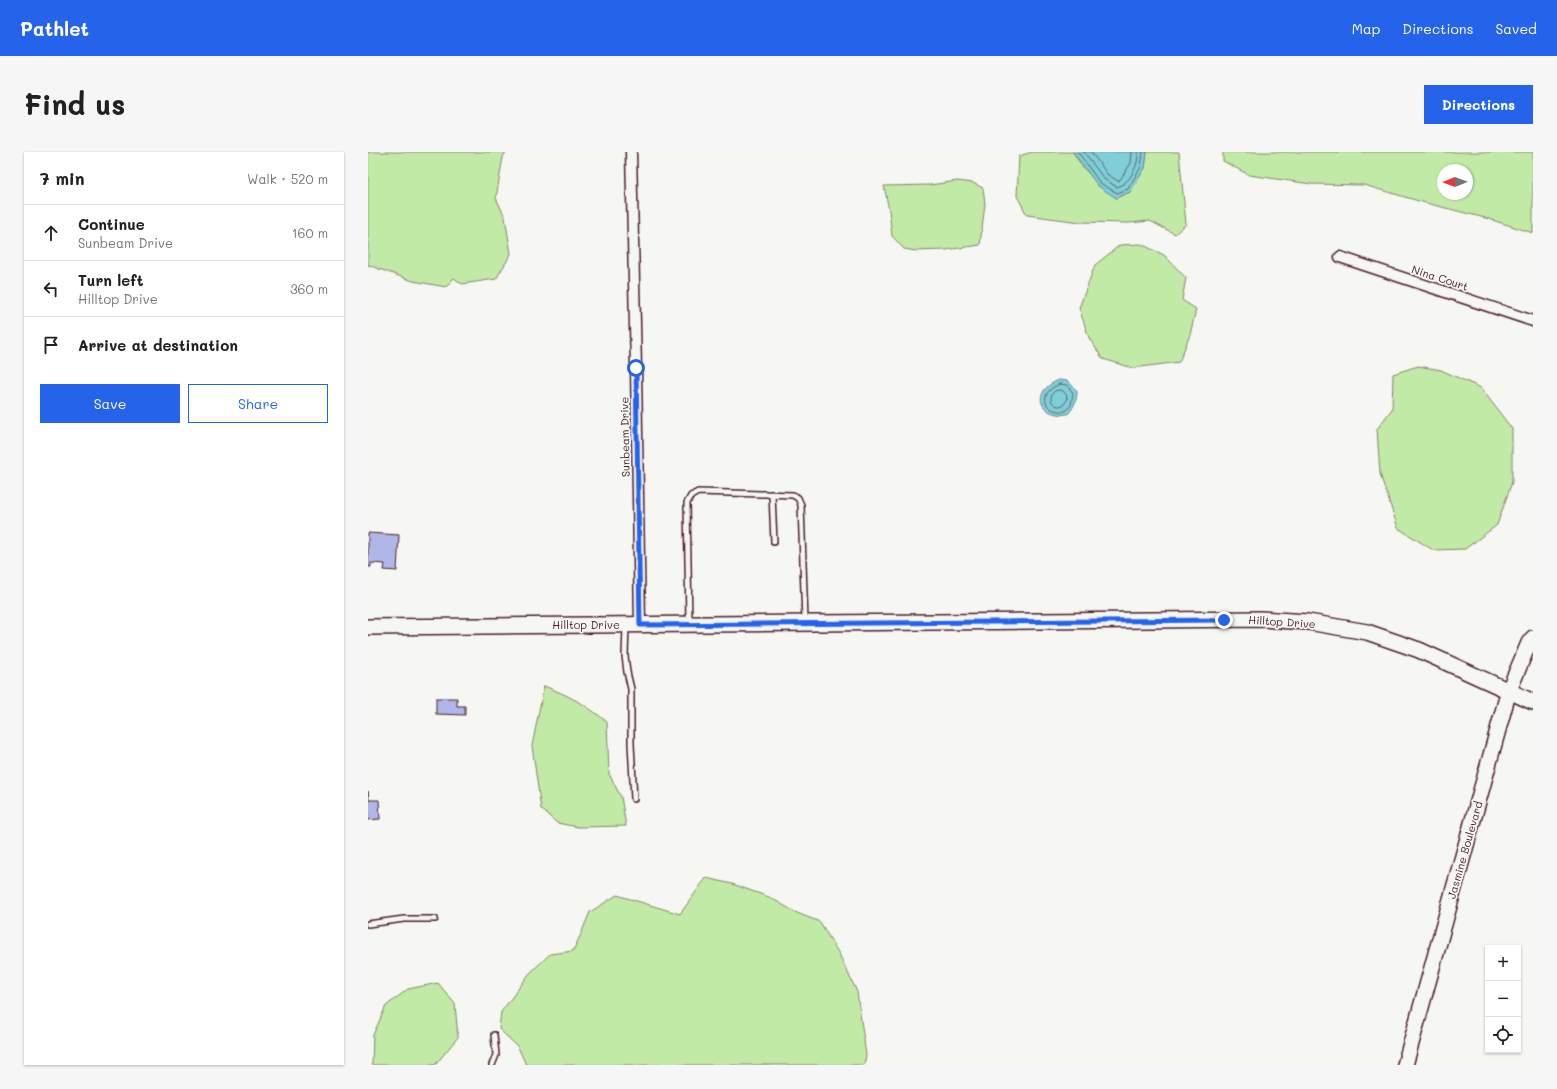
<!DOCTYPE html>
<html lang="en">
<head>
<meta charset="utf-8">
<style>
	body { margin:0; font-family:Mali,sans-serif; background:#f6f6f6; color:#202124 }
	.controls { position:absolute; right:12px; bottom:12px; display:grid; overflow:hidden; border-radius:0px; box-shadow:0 1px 3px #0004 }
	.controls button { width:36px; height:36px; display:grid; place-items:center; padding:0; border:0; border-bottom:1px solid #e0e0e0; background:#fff; color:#202124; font:20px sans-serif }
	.compass { position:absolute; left:1069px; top:12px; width:36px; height:36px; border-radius:50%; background:#fff; box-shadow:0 1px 3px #0004; rotate:269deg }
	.stop { position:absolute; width:12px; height:12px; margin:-9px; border:3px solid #2563eb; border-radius:50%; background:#fff }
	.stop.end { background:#2563eb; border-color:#fff; box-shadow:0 1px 4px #0008 }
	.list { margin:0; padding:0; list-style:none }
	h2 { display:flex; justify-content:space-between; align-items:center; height:52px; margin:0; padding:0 16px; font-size:17px }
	h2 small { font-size:13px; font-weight:400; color:#757577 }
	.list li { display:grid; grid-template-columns:26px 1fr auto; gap:12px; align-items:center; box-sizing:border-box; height:56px; padding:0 16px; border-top:1px solid #e0e0e0 }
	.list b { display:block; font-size:15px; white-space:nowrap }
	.list p { margin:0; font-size:13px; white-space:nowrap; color:#757577 }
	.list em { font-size:13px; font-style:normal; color:#757577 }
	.actions { display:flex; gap:8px; padding:12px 16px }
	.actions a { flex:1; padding:9px 0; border:1px solid #2563eb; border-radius:0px; text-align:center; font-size:14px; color:#2563eb }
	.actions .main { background:#2563eb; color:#fff }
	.icon { flex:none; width:22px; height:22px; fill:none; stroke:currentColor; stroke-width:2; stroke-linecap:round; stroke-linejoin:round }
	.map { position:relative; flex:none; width:1165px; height:913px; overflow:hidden; border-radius:0px }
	header { display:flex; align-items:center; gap:24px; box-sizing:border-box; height:56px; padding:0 20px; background:#2563eb; color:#fff }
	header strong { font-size:19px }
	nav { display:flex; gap:22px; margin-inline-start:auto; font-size:14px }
	.intro { display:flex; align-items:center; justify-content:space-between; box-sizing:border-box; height:96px; padding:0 24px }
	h1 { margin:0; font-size:28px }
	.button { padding:10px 18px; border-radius:0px; background:#2563eb; color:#fff; font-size:14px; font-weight:700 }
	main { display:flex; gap:24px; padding:0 24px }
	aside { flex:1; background:#fff; border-radius:0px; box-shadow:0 1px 3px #0004 }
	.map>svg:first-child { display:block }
	.green { fill:#c0eaa6; stroke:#858468; fill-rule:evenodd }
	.water { fill:#7ecfd7; stroke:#698992 }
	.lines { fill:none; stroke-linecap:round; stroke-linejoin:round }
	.shore { stroke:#5f6570; stroke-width:1 }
	.building { fill:#aeb7e7; stroke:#4a1f2b }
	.lane-casing { stroke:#4a1f2b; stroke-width:8 }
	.street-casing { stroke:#4a1f2b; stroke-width:13 }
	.secondary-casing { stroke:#4a1f2b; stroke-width:18 }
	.lane { stroke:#f6f6f2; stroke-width:5 }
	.street { stroke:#f6f6f2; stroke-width:10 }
	.secondary { stroke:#f6f6f2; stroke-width:15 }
	.route { stroke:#2563eb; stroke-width:5 }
	.labels { text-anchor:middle; stroke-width:3.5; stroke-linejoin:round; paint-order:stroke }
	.street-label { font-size:11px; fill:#4a1f2b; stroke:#f6f6f2 }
</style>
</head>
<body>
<header>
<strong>Pathlet</strong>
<nav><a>Map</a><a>Directions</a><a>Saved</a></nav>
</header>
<div class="intro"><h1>Find us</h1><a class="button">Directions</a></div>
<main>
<aside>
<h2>7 min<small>Walk · 520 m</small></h2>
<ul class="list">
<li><svg class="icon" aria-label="ahead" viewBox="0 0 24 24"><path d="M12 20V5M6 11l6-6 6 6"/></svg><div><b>Continue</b><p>Sunbeam Drive</p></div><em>160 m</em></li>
<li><svg class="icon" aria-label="left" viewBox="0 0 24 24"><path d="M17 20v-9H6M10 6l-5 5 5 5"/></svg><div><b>Turn left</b><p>Hilltop Drive</p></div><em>360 m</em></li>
<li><svg class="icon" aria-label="arrive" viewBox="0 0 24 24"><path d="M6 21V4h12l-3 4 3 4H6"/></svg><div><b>Arrive at destination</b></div></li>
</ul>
<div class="actions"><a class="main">Save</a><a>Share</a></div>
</aside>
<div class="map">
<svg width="1165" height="913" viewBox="0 0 1165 913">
	<rect width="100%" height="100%" fill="#f6f6f2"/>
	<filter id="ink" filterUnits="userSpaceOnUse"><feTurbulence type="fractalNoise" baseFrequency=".025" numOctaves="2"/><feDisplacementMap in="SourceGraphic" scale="8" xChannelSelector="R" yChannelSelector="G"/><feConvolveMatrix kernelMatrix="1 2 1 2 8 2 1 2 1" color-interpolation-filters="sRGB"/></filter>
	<g filter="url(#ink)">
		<!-- green -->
		<g class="green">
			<polygon points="0,0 138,0 135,5 128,46 137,65 143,102 128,127 94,132 86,126 78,135 45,129 0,113"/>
			<polygon points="664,0 705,0 715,16 748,46 762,40 777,16 779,0 811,0 818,72 807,82 782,69 761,71 712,70 659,63 649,44 651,4"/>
			<path d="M855 0H1165V81L1121 67 1054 50 996 33 943 32 881 23 855 9ZM1075 18H1099V42H1075Z"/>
			<polygon points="589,29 605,31 615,36 617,52 612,93 578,98 548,99 536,97 524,84 521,58 516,34 562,33"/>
			<polygon points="773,92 796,103 818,126 814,148 828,157 822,183 811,210 765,216 735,207 721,186 711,156 727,113 752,93"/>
			<polygon points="1050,214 1073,218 1113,236 1144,277 1144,330 1129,373 1097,397 1065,398 1030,376 1012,322 1009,277 1024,257 1025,222"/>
			<path d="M176 534C200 543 219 553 239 570L241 622 253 645 258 674 210 675 189 671 173 657 164 594Z"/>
			<polygon points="338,726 364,732 401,745 429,761 452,770 471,802 489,840 498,903 496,913 158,913 150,895 131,877 133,860 162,821 182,802 205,799 213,782 222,760 249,743 312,762"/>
			<polygon points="70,831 87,852 90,885 68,912 66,913 4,913 5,883 18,854 40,837"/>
		</g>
		<!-- water -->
		<g class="water">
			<polygon points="705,0 779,0 777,16 762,40 748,46 730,34"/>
			<path d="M691 228 700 229 709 239C709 249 706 255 700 262 671 266 662 239 691 228Z"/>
		</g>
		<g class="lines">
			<!-- shore -->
			<g class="shore">
				<polyline points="710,0 732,31 749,41 760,37 773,15 775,0"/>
				<path d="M716 0 736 27 749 35C762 31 771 13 770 0"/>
				<polyline points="723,0 740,23 750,29 752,28 763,11 764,0"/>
				<path d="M692 232 699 233 705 241 703 253 698 259C675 262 669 240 692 232Z"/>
				<circle cx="691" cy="246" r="8"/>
			</g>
		</g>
		<!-- building -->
		<g class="building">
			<polygon points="0,381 31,383 29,419 16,418 17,412 3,411 3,415 0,415"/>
			<polygon points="68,546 89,546 89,554 97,554 97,563 68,562"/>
			<polygon points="0,639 1,648 11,648 12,667 0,668"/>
		</g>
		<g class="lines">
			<!-- lane casing -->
			<g class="lane-casing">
				<g id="lane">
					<polyline points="404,342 406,390"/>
					<polyline points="321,470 319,351 323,344 330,340 425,343 430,346 433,353 437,469"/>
					<polyline points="258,474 257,504 259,520 263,537 263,592 266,647"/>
					<polyline points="0,772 36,767 67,767"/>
					<polyline points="124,913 128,903 126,883"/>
				</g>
			</g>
			<!-- street casing -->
			<g class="street-casing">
				<g id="street">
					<polyline points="263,0 268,216 272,473"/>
					<polyline points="972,105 1165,169"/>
				</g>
			</g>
			<!-- secondary casing -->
			<g class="secondary-casing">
				<g id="secondary">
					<polyline points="0,475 893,467 940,470 999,480 1051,498 1165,550"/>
					<polyline points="1037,913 1141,538 1161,491 1165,486"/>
				</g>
			</g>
			<!-- lane -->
			<use href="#lane" class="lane"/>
			<!-- street -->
			<use href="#street" class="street"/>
			<!-- secondary -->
			<use href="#secondary" class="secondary"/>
		</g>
	</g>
	<g class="lines" filter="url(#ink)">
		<!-- route -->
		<polyline class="route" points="268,216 272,473 856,468"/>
	</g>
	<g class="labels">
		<!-- street labels -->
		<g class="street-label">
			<text transform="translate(1072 126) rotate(18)" y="4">Nina Court</text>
			<text transform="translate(257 285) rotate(-91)" y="4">Sunbeam Drive</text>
			<text transform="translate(914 470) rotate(4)" y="4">Hilltop Drive</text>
			<text x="218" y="477">Hilltop Drive</text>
			<text transform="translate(1097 698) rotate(-74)" y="4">Jasmine Boulevard</text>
		</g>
	</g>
</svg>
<div class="controls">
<button>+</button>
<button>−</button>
<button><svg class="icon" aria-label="locate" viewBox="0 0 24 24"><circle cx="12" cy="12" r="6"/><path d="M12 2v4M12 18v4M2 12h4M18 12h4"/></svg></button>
</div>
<svg class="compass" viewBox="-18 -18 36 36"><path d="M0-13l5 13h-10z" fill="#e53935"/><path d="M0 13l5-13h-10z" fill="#757577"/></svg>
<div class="stop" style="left:268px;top:216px"></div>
<div class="stop end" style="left:856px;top:468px"></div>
</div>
</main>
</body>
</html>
